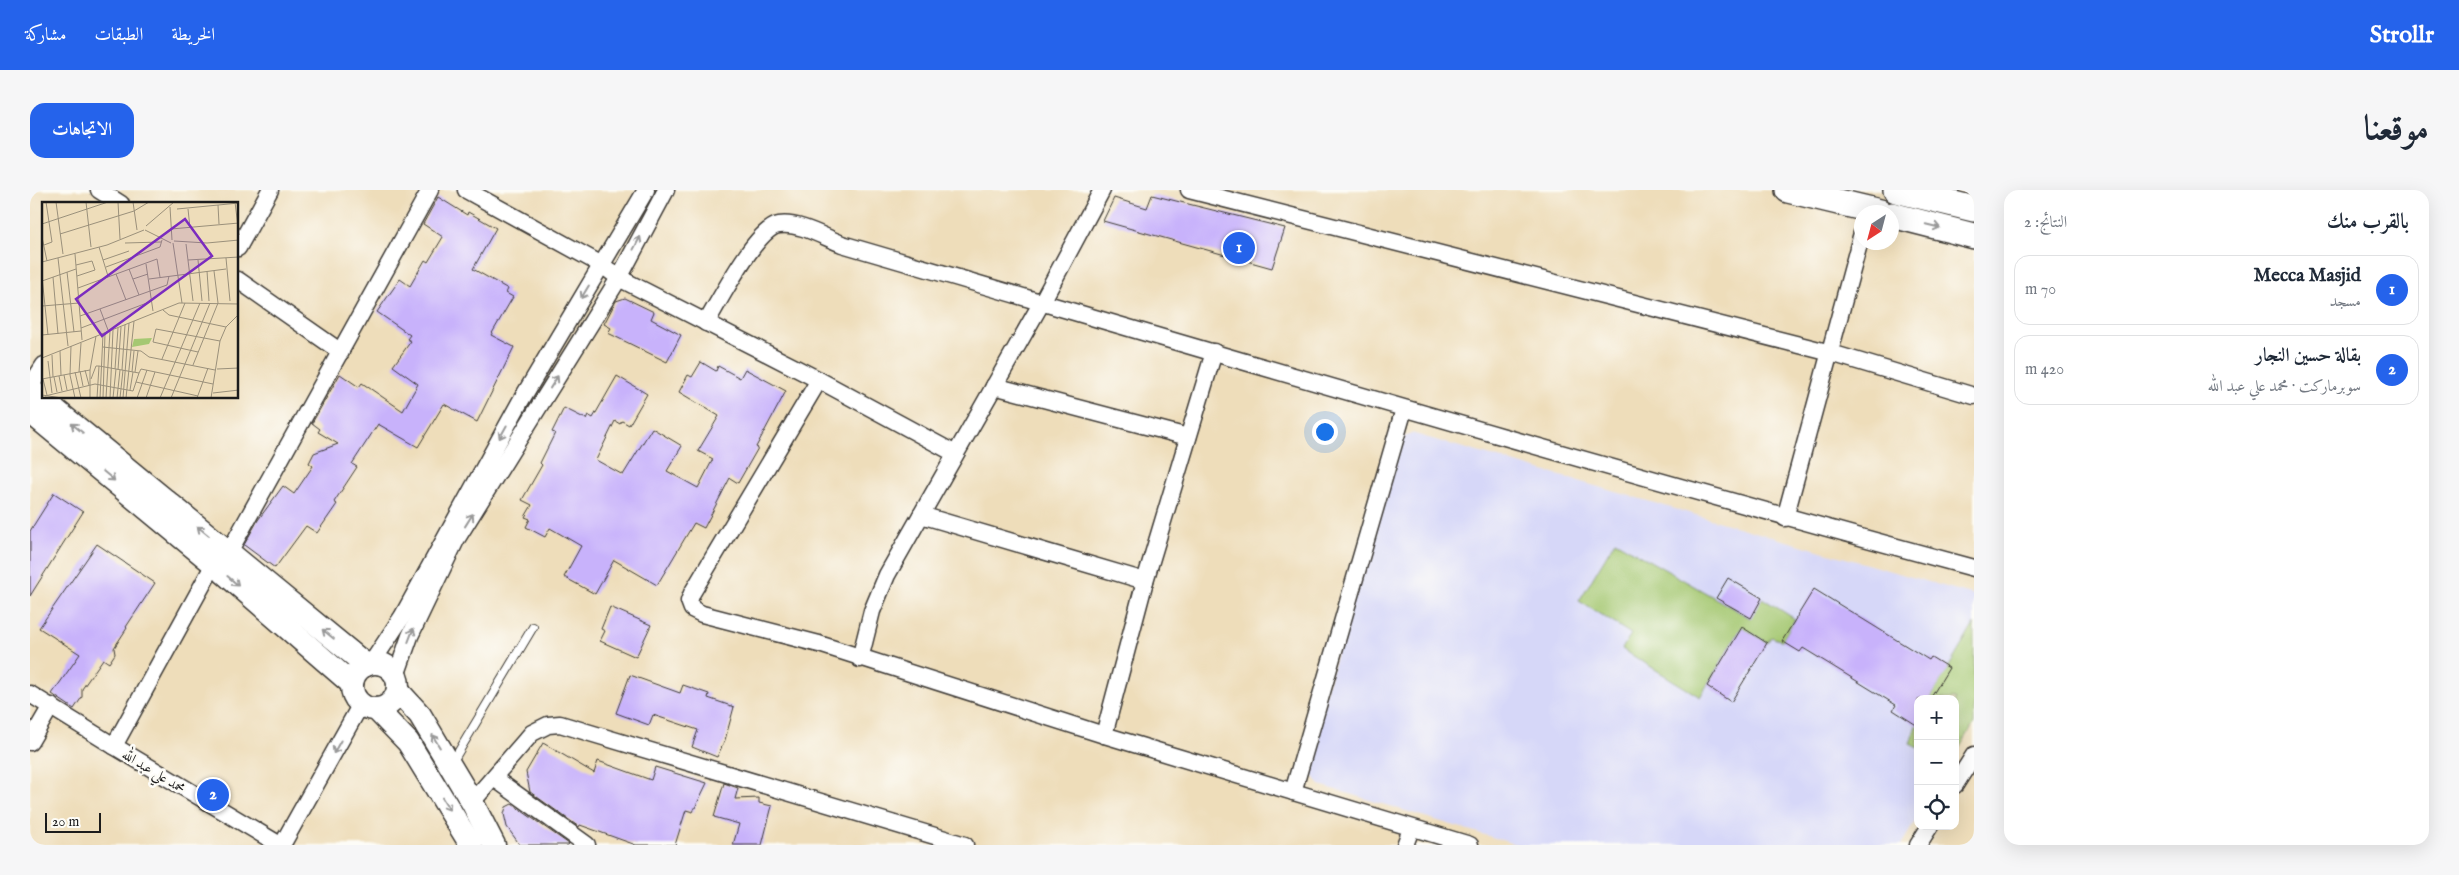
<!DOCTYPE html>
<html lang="ar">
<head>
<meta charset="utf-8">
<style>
	body { margin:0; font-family:"IM FELL English",Amiri,serif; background:#f6f6f7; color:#1f2937; direction:rtl }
	.controls { position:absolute; right:15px; bottom:15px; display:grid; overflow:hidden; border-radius:10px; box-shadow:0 5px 20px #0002 }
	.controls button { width:45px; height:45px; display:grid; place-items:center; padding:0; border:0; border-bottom:1px solid #e0e1e3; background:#fff; color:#1f2937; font:25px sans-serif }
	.compass { position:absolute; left:1824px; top:15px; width:45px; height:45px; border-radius:50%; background:#fff; box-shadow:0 5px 20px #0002; rotate:216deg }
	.scale { position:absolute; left:15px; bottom:12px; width:56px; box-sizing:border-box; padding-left:5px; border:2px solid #1c1c1c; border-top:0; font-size:14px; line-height:18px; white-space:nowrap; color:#1c1c1c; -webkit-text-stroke:4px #fdfcf7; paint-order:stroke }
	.you { position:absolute; left:1294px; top:241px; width:18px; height:18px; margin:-12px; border:4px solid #fff; border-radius:50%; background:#1a73e8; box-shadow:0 0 0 8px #1a73e833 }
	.badge { display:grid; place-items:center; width:32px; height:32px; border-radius:50%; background:#2563eb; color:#fff; font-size:16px; font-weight:700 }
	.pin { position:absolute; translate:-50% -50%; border:2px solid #fff; box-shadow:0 1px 5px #0006 }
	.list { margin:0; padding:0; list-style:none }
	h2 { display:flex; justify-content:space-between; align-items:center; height:65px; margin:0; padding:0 20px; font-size:21px }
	h2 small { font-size:16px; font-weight:400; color:#747a83 }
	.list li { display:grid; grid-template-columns:32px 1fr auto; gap:15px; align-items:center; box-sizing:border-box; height:70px; margin:0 10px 10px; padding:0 10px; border:1px solid #e0e1e3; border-radius:15px }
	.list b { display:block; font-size:19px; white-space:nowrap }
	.list p { margin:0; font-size:16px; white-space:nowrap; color:#747a83 }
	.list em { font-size:16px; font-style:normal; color:#747a83 }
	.icon { flex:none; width:28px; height:28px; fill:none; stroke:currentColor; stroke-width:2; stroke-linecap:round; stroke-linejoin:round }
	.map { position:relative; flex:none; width:1944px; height:655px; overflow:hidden; direction:ltr; border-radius:15px }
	header { display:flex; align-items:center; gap:30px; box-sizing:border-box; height:70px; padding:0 25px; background:#2563eb; color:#fff }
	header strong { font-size:24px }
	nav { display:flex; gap:28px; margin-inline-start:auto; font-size:18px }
	.intro { display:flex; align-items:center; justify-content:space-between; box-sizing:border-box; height:120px; padding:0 30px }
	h1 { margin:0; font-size:35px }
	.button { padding:12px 22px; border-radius:15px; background:#2563eb; color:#fff; font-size:18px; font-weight:700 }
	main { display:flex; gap:30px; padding:0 30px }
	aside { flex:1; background:#fff; border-radius:15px; box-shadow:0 5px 20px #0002 }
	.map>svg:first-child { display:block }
	.built { fill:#d6d7f8 }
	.green { fill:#a5c872; stroke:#607247 }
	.building { fill:#c8b2fb }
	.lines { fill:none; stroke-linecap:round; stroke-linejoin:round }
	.lane-casing { stroke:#3c3934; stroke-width:10 }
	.street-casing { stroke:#3c3934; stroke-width:19 }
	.secondary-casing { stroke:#3c3934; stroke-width:25 }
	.primary-casing { stroke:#3c3934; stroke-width:28 }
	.lane { stroke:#fff; stroke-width:8 }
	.street { stroke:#fff; stroke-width:16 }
	.secondary { stroke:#fff; stroke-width:22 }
	.primary { stroke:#fff; stroke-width:25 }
	.oneway { stroke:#999 }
	.labels { text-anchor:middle; stroke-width:5; stroke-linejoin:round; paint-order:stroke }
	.street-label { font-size:14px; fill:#1c1c1c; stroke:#fdfcf7 }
	.inset-road { fill:none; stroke:#9a907b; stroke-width:1 }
	.view { fill:#7b2cbf; fill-opacity:0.15; stroke:#7b2cbf; stroke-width:2.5 }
	.inset-edge { fill:none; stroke:#1c1c1c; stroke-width:2.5 }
</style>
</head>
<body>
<header>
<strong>Strollr</strong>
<nav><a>الخريطة</a><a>الطبقات</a><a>مشاركة</a></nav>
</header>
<div class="intro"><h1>موقعنا</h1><a class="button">الاتجاهات</a></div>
<main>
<aside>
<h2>بالقرب منك<small>النتائج: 2</small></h2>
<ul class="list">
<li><span class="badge">1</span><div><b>Mecca Masjid</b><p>مسجد</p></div><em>70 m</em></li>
<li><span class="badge">2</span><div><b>بقالة حسين النجار</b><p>سوبرماركت · محمد علي عبد الله</p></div><em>420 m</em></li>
</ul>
</aside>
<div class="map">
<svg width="1944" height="655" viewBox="0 0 1944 655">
	<rect width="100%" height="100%" fill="#fdfcf7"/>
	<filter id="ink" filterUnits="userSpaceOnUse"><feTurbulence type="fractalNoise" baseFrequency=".02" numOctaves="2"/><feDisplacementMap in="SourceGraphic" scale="10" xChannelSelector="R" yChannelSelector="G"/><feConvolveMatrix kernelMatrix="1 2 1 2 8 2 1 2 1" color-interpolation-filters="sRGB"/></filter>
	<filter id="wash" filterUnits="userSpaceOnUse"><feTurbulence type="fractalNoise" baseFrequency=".0096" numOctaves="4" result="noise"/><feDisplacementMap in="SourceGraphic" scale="20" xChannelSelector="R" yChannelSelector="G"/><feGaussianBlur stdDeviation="1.12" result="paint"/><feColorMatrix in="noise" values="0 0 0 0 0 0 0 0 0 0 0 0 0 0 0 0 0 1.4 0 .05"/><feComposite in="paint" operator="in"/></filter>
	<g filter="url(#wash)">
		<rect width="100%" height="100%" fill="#eeddba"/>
		<!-- built -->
		<polygon class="built" points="1381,243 1944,405 1944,534 1925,565 1925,509 1888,509 1888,627 1871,655 1488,655 1290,595 1278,580 1276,571 1367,252"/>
		<!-- green -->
		<g class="green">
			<polygon points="1585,351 1720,428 1732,408 1765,429 1752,451 1741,447 1737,453 1712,437 1670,507 1592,459 1601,444 1549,411"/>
			<polygon points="1944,434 1944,534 1925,565 1925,509 1900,509"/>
			<polygon points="1888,529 1888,558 1880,554"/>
		</g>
		<g id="blocks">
			<!-- building -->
			<g class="building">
				<polygon points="1122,5 1255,38 1242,78 1073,31 1084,8 1117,18"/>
				<polygon points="408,7 437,25 438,22 466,38 443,79 478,99 476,103 483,107 461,145 484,157 447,232 414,214 388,257 348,234 322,274 327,277 304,312 307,314 287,343 276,336 245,378 214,355 228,330 253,296 264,304 283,276 279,273 284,263 308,254 288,242 290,239 282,233 310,184 329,197 332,193 373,221 388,194 363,176 381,151 377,149 380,145 347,122 370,89 380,96 395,70 398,72 413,47 393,34"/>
				<polygon points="595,108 624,122 621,129 651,145 637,172 578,143 581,138 574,134 586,111"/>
				<polygon points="671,172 686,181 688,176 710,188 715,179 756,201 726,257 728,258 708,293 700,288 674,338 664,333 627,395 584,370 565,404 534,387 551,356 520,338 515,347 496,337 500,329 495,327 502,315 492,310 512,275 510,273 525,243 522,242 534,218 556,229 558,225 563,228 587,186 617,204 599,235 592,231 590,234 585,231 566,270 593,285 622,238 652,256 637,281 668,298 683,269 668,261 689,226 649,202 658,185 662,187"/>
				<polygon points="24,303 53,322 0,406 0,341"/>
				<polygon points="67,354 125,393 96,437 97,438 84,458 85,464 79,473 73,469 52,499 52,507 44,519 22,504 50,464 9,438"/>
				<polygon points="1698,388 1732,408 1721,428 1686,408"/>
				<polygon points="1784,399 1899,470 1901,467 1919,478 1900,509 1888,509 1888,536 1863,520 1866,515 1773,458 1770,462 1752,451"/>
				<polygon points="580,417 621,435 606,467 570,451 575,441 571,439"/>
				<polygon points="1712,437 1737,453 1701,512 1677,496"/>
				<polygon points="600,485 650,503 653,495 679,504 678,508 704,517 695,550 687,567 662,557 668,540 623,525 619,535 586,523"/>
				<polygon points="513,553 564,583 568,571 621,590 625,577 677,593 663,622 656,620 645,655 606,655 550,635 549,637 500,602 496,582"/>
				<polygon points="694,593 708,598 705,609 729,608 729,613 742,616 732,655 703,655 709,634 684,627"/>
				<polygon points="482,614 539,654 538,655 490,655 477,637 474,624 476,617"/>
			</g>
		</g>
	</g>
	<g filter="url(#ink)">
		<use href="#blocks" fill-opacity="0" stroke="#3c3934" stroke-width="1"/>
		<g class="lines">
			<!-- lane casing -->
			<g class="lane-casing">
				<polyline id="lane" points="423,571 503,437"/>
			</g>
			<!-- street casing -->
			<g class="street-casing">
				<g id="street">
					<polyline points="69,0 91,14"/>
					<polyline points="436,0 572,75 589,88 789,190 924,263"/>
					<polyline points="1159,0 1801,163 1944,206"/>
					<polyline points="208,58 240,0"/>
					<polyline points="208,90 311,162"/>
					<path d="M676 133C689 112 726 38 749 35 769 32 794 47 812 54 1189 164 1565 276 1944 378"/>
					<polyline points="789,190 662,403 659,411 662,419 672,424 789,454 1074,545 1440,655"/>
					<polyline points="964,196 1158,247"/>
					<polyline points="0,197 14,175"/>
					<polyline points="891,325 1115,391"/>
					<polyline points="1755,328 1832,43"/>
					<polyline points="199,362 400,0"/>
					<polyline points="830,469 842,421 857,385 1012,112 1072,0"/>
					<polyline points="341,474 372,427 490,212 616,0"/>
					<polyline points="366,486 380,446 426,350 589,88 636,0"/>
					<polyline points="0,504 84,556 250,655"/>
					<polyline points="1074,545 1115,391 1184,162"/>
					<polyline points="0,552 21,516"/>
					<polyline points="84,556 184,374"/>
					<polyline points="464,588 557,655"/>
					<polyline points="1925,595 1944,565"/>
					<polyline points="1263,602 1374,219"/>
					<polyline points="442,612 502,543 518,535 530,534 935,655"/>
					<polyline points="252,655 331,514"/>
					<polyline points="1375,655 1381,639"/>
					<polyline points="1888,655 1900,636"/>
				</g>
			</g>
			<!-- secondary casing -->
			<g class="secondary-casing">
				<g id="secondary">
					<polyline points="0,199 336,475"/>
					<polyline points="0,222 184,374 322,494"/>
					<circle cx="345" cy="496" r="23"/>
					<polyline points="368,501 390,525 442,612 464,655"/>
					<polyline points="346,519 378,552 441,655"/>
				</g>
			</g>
			<!-- primary casing -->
			<g class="primary-casing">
				<g id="primary">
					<polyline points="1758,0 1850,22"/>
					<polyline points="1866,0 1944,19"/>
					<polyline points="1862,25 1944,46"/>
				</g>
			</g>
			<!-- lane -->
			<use href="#lane" class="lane"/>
			<!-- street -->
			<use href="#street" class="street"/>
			<!-- secondary -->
			<use href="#secondary" class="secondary"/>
			<!-- primary -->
			<use href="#primary" class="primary"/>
		</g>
		<!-- one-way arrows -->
		<defs><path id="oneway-shaft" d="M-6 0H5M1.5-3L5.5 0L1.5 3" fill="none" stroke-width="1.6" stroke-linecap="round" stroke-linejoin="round" transform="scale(1.25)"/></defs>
		<g class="oneway">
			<use href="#oneway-shaft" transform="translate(1903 36) rotate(14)"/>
			<use href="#oneway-shaft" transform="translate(607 53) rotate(-62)"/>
			<use href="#oneway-shaft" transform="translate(555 102) rotate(121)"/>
			<use href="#oneway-shaft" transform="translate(524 192) rotate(-58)"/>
			<use href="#oneway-shaft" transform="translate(47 238) rotate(-141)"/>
			<use href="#oneway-shaft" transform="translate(473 242) rotate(119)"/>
			<use href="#oneway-shaft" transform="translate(79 286) rotate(40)"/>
			<use href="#oneway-shaft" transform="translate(439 330) rotate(-58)"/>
			<use href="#oneway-shaft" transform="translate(173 341) rotate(-141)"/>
			<use href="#oneway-shaft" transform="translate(203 391) rotate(41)"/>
			<use href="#oneway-shaft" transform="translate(298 444) rotate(-141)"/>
			<use href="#oneway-shaft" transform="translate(381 445) rotate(-69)"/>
			<use href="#oneway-shaft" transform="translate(406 551) rotate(-121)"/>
			<use href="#oneway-shaft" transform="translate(307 557) rotate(119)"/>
			<use href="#oneway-shaft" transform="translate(416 614) rotate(58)"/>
		</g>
	</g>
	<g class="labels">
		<!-- street labels -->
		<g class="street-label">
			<text transform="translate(124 581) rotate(31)" y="5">محمد علي عبد الله</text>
		</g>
	</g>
	<!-- overview -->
	<g transform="translate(12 12)">
		<rect width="196" height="196" fill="#eeddba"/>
		<path d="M110 136 107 142 90 145 92 137Z" fill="#a5c872"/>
		<path class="inset-road" d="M14 0 21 52M44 0 49 45M76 0 78 37M91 0 95 28M193 0 197 33M176 3 177 22M128 5 130 38M135 7 197 1M146 7 148 26M0 22 66 0M104 24 132 0M129 27 197 21M103 28 129 41M18 32 92 9 107 0M0 35 5 59M132 39 165 41 197 38M83 41 119 40M131 41 140 101M144 42 151 99M2 43 10 40 4 0M57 45 66 74M33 52 40 138M16 56 26 144M184 56 188 99M61 58 87 49M146 58 197 55M156 58 160 99M0 60 65 43 102 28M104 62 111 109M34 63 50 59 53 68 35 74M64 65 118 45 120 38M87 67 97 93M165 69 167 99M25 70 32 130M74 72 84 98M0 75 6 133M11 75 16 132M91 77 106 72M107 77 184 67M0 79 34 67M36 86 115 57 118 75M0 104 37 101M58 107 66 128M121 108 127 113 184 125M38 114 125 83 127 74M39 126 110 99M0 133 39 129M29 144 28 173 33 196M61 145 99 149 107 155 173 168M18 149 19 173M156 150 111 140 114 127 178 139M10 153 11 175M0 156 137 101 197 102M120 157 143 101M6 159 10 191M151 163 176 101 172 69M57 164 97 171 99 167 171 182M73 167 76 126M175 167 197 166M43 168 47 183M76 168 79 125M80 168 83 123M38 169 41 184M33 170 39 196M37 170 39 141M90 170 92 149M93 170 96 149M22 173 25 188M17 174 20 189M12 175 15 190M0 177 48 168M1 177 5 193M49 177 54 164H57M94 180 156 194M88 188 91 170M171 191 197 188M0 193 20 196M3 194 53 182 91 189 97 171M48 196V168L54 134M55 196 57 164M58 196 61 132M61 196 63 131M64 196 68 129M68 196 71 128M71 196 74 167M75 196 78 168M78 196 81 168M81 196 87 121M84 196 92 119M95 196 105 168M104 196 113 170M118 196 158 101M129 196 168 101M155 196 166 166M169 196 178 139 184 125 197 112"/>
		<path class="view" d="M143 17 170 54 60 134 34 97Z"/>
		<rect width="196" height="196" class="inset-edge"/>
	</g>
</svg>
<div class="controls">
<button>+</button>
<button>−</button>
<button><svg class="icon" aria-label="locate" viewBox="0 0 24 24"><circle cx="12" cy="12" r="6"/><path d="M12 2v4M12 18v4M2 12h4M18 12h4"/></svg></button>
</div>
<svg class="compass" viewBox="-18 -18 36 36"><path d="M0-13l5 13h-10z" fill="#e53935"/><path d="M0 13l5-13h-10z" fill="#747a83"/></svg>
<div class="scale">20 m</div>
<div class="you"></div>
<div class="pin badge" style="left:1209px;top:58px">1</div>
<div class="pin badge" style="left:183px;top:605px">2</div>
</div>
</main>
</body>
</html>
